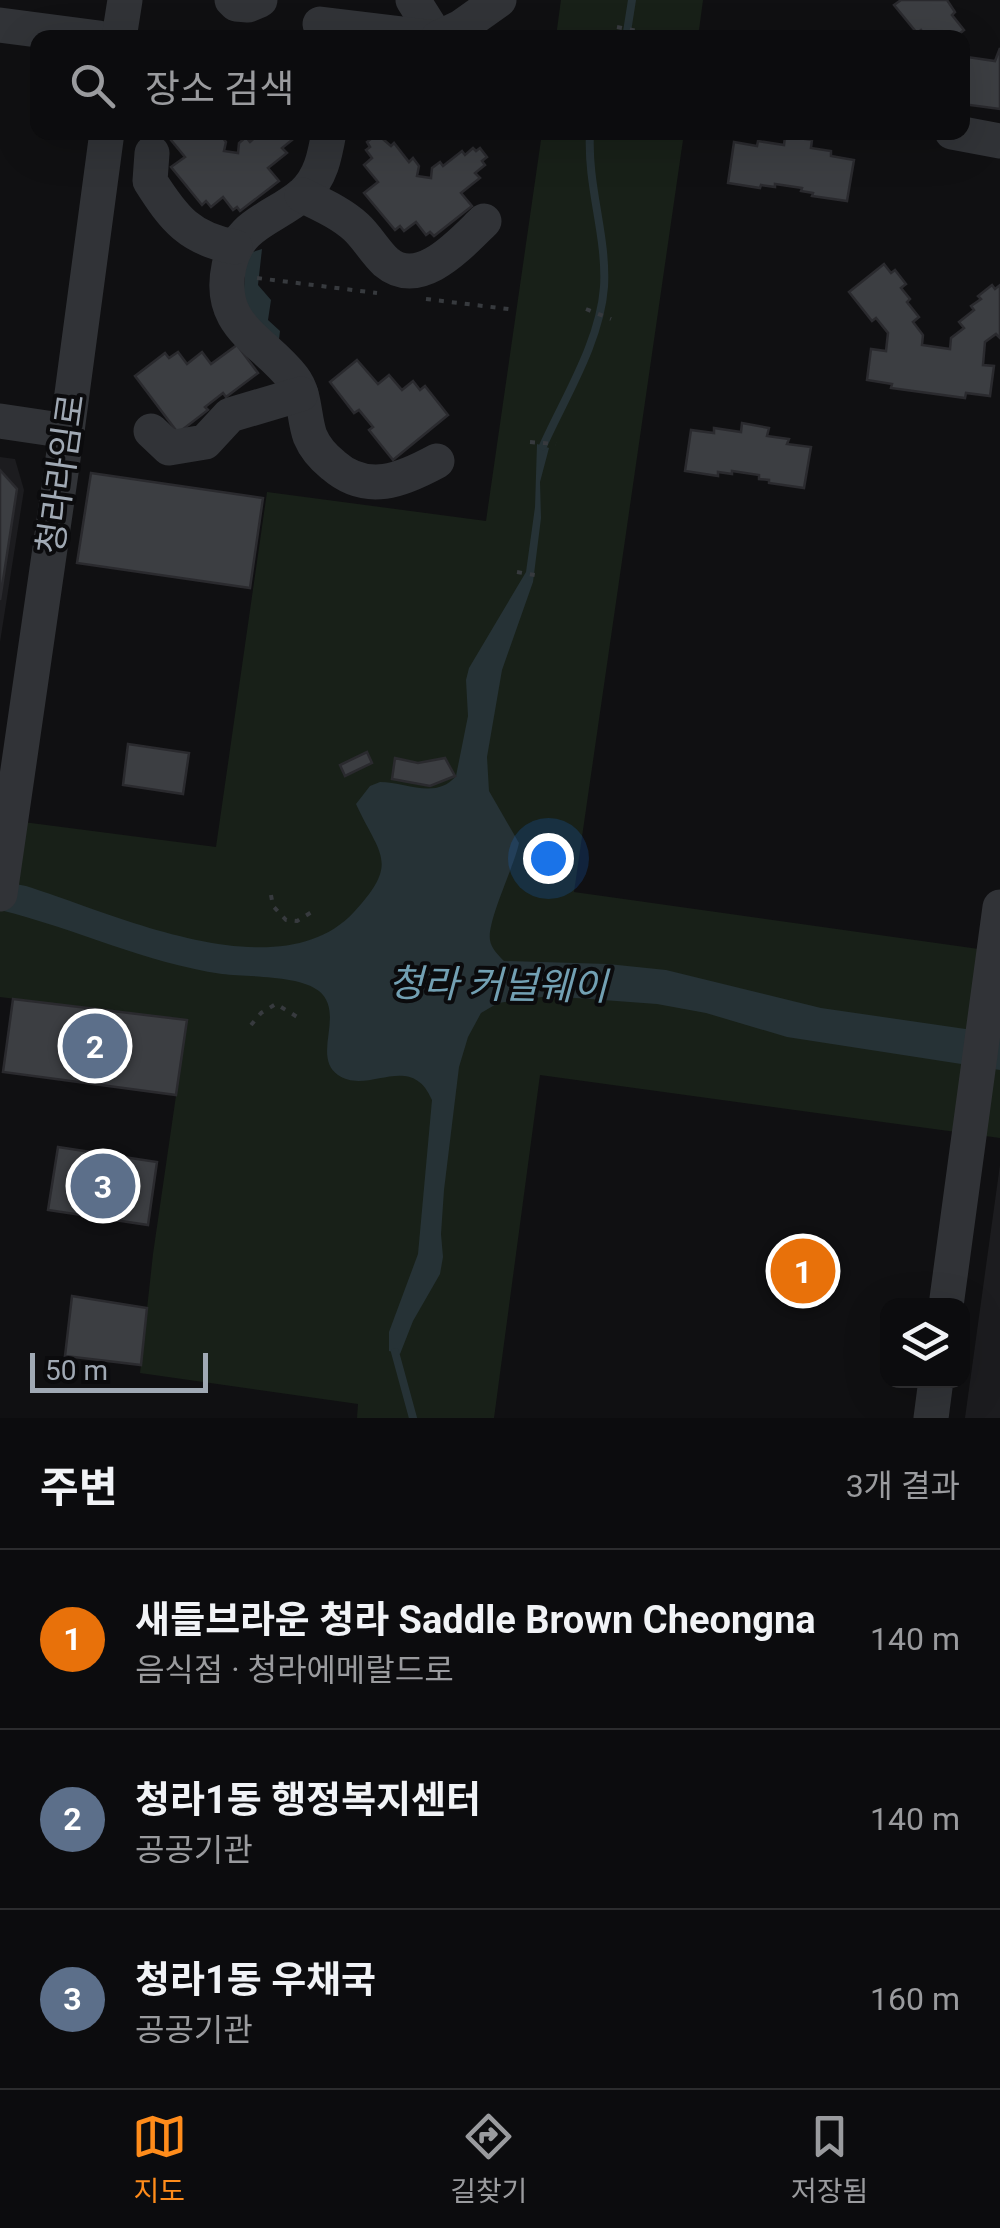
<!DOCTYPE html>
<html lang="ko">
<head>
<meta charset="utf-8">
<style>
	body { margin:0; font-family:Roboto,"Noto Sans KR",sans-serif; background:#151517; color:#f1f3f6 }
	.controls { position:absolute; right:30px; bottom:30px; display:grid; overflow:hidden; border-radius:20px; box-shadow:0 10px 40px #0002 }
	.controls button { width:90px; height:90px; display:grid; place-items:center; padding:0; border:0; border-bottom:2px solid #2c2c2e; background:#0c0c0e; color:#f1f3f6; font:50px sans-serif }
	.scale { position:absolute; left:30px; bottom:25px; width:178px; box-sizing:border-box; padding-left:10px; border:5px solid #a0a9b4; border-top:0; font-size:28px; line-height:35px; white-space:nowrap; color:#a0a9b4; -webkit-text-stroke:8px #0b0b0d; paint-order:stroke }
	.you { position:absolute; left:548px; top:858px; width:35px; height:35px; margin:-25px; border:8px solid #fff; border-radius:50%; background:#1a73e8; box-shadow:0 0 0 15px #1a73e833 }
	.badge { display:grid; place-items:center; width:65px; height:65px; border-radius:50%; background:#ff8c1b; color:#fff; font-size:32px; font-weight:700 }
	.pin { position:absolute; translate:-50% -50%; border:5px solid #fff; box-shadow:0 2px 10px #0006 }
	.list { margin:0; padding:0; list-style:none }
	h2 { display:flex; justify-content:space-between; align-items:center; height:130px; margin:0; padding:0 40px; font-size:42px }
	h2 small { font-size:32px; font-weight:400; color:#9a9b9e }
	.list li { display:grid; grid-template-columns:65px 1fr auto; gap:30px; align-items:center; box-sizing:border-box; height:180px; padding:0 40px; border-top:2px solid #2c2c2e }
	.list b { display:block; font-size:38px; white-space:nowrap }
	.list p { margin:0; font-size:32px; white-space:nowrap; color:#9a9b9e }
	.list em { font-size:32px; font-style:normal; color:#9a9b9e }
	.icon { flex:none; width:55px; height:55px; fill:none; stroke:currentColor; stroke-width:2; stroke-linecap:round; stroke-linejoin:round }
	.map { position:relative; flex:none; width:1000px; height:1418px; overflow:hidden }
	.search { position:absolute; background:#0c0c0e; box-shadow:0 10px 40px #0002; left:30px; right:30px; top:30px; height:110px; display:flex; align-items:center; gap:25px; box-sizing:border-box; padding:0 35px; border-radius:20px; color:#9a9b9e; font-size:38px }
	.sheet { height:670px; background:#0c0c0e }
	nav { display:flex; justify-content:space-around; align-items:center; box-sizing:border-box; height:140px; border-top:2px solid #2c2c2e; background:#0c0c0e; font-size:28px; color:#9a9b9e }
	nav a { display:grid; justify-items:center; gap:5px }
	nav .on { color:#ff8c1b }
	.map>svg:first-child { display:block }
	.built { fill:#1c1c1f }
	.green { fill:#182018 }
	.water { fill:#263236 }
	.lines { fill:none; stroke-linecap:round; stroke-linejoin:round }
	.stream { stroke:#263236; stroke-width:8 }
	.building { fill:#3c3e42; stroke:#2a2a2e; stroke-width:2.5 }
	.path { stroke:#373a3e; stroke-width:4; stroke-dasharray:5 8; stroke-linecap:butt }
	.minor { stroke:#313337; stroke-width:35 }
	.labels { text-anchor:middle; stroke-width:8; stroke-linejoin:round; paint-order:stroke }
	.street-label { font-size:35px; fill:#a0a9b4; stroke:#0b0b0d }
	.water-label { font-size:38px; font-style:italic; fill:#72a0b3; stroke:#0b0b0d }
</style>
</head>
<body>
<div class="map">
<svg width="1000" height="1418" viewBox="0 0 1000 1418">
	<rect width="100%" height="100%" fill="#101012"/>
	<!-- built -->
	<g class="built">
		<polygon points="0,457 15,459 24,490 0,642"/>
		<polygon points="1000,1165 1000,1418 965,1418"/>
	</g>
	<!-- green -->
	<g class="green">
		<polygon points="561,0 703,0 698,37 556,37"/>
		<polygon points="542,133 684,133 574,892 1000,952 1000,1138 540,1075 494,1418 357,1418 358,1404 140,1373 153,1254 187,1020 0,997 0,819 216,847 267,492 486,521"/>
	</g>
	<!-- water -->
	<g class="water">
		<polygon points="262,249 258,285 271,300 268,320 280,331 278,347 243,306 246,254"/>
		<path d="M537 444 549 448 540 482 541 518 533 582 502 670 487 757 489 791 519 843C514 867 487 921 490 940 491 948 498 955 504 961L608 964 666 970 821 1008 1000 1034V1070L787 1037 706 1013 657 1004 549 996 498 1003 481 1013 468 1037 459 1067 444 1190 441 1234 443 1257 440 1274 413 1321 400 1354 389 1351V1332L418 1254 432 1100C411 1050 368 1096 338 1075 311 1056 346 1014 319 991 299 975 247 977 222 974 146 963 74 928 0 910V881L26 886C113 913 279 993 354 912 400 862 380 856 356 804L370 786 380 782C406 782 436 800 456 776L468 716 466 680 469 668 526 572 535 507Z"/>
	</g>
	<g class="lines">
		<!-- stream -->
		<g class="stream">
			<polyline points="626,38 632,0"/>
			<path d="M543 446C565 397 600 342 604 287 607 235 587 187 590 132"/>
			<polyline points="395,1352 413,1418"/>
		</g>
	</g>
	<!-- building -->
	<g class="building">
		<polygon points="901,0 947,0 955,12 952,15 964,30 958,35 960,38 927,38 921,30 917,33 894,5"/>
		<polygon points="962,41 968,47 967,57 995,61 1000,48 1000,109 962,104"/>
		<polygon points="179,132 212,132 216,137 220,134 226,142 224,151 238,153 239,143 246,137 250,142 261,132 292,132 289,136 292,140 282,148 287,153 268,168 279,181 240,211 237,207 233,210 223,197 211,207 206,201 202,205 171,167 185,157 171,140"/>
		<polygon points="377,134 391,146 394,143 409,162 413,158 419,166 417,176 431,178 432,168 440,162 443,166 462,151 465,155 473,148 476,151 480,148 487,157 482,161 485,165 475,173 480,178 461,193 472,206 434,236 430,232 426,235 416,222 404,231 400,226 395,230 364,193 378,182 364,165 372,158 366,150 370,147 367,142"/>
		<polygon points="785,136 812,140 811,148 831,151 831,156 854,160 847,201 812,196 813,193 801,191 802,188 775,184 775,187 761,185 760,188 728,183 734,142 757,146 758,141 784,145"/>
		<polygon points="884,264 891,273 895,270 906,284 901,288 910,299 907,302 919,317 913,322 923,335 922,345 950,349 951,338 964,328 959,322 974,310 971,306 981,299 978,296 992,285 995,289 1000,285 1000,338 996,334 985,342 983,365 994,366 990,396 966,393 965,398 891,388 892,384 867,380 871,349 886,351 888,333 876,318 872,321 849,292"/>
		<polygon points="237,345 258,373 226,397 223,393 205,407 208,410 178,433 135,376 165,353 169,358 178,352 187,364 202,352 211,364"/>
		<polygon points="357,360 378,384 389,375 402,390 413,381 420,390 425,386 448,415 393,460 369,430 373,427 359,410 354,413 330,382"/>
		<polygon points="742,423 769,428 767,436 789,439 787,444 811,447 804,488 769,483 769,480 759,479 759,475 732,471 732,474 718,472 718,476 685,471 691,430 714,433 714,428 741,432"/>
		<polygon points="0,470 17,489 0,600"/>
		<polygon points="91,473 263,498 250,588 77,563"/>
		<polygon points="128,744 189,753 183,794 123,785"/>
		<polygon points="367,752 372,763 345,776 340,765"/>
		<polygon points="395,758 418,763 445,758 455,776 430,786 392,779"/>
		<polygon points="13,999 187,1020 176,1095 3,1072"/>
		<polygon points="58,1147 157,1162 148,1225 48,1210"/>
		<polygon points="72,1296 147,1308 141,1365 65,1356"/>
	</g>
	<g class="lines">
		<!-- path -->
		<g class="path">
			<polyline points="617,27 637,31"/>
			<polyline points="257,278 377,293"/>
			<polyline points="426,299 516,310"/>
			<polyline points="586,309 611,319"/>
			<polyline points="530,442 556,444"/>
			<polyline points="517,572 540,576"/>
			<polyline points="271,895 273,906 286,920 297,921 315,910"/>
			<polyline points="251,1025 261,1013 276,1004 299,1018"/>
		</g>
		<!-- minor -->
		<g class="minor">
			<polyline points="232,0 236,4 248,5 260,0"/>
			<polyline points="413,0 437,38"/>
			<polyline points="320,24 436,38"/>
			<polyline points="0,25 99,38"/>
			<polyline points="119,38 125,0"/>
			<polyline points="438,38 461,27 499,0"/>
			<path d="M329 132C325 155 321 178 303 194 274 219 238 223 229 266 216 327 263 339 293 378 306 395 303 416 310 436 315 448 323 457 333 465 367 495 402 480 437 461"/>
			<polyline points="952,132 1000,141"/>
			<path d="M152 153 150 181C174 219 190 239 235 247"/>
			<path d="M302 195C320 204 341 213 356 227 367 237 375 252 386 262 420 291 461 243 484 221"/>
			<polyline points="0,421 67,431"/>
			<polyline points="151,431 169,448 205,442 230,415 301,394"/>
			<polyline points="0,894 67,431 107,132"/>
			<polyline points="946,1306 1000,907"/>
			<polyline points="931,1418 936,1380"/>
		</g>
	</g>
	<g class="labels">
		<!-- street labels -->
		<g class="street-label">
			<text transform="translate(61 474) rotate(-82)" y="12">청라라임로</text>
		</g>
		<!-- water labels -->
		<g class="water-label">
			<text transform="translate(498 985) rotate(1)" y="13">청라 커널웨이</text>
		</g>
	</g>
</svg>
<div class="controls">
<button><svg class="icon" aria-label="layers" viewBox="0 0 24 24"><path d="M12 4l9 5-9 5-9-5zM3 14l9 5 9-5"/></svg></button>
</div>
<div class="scale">50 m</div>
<div class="you"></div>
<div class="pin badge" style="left:803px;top:1271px;background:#e8710a">1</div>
<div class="pin badge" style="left:95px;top:1046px;background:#5c6f8a">2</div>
<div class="pin badge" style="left:103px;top:1186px;background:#5c6f8a">3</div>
<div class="search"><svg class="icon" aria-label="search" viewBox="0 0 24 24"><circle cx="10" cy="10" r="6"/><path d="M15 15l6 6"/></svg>장소 검색</div>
</div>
<section class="sheet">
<h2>주변<small>3개 결과</small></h2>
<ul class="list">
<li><span class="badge" style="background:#e8710a">1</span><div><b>새들브라운 청라 Saddle Brown Cheongna</b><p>음식점 · 청라에메랄드로</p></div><em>140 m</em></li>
<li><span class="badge" style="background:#5c6f8a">2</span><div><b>청라1동 행정복지센터</b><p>공공기관</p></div><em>140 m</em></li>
<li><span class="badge" style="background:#5c6f8a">3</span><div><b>청라1동 우채국</b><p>공공기관</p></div><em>160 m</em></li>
</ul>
</section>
<nav>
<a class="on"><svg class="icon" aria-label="map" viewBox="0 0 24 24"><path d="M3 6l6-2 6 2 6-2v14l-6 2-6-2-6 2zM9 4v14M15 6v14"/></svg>지도</a>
<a><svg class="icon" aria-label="directions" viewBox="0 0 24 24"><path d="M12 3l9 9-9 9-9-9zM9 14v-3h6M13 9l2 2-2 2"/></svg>길찾기</a>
<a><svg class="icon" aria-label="saved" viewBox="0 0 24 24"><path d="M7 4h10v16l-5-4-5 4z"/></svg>저장됨</a>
</nav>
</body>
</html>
